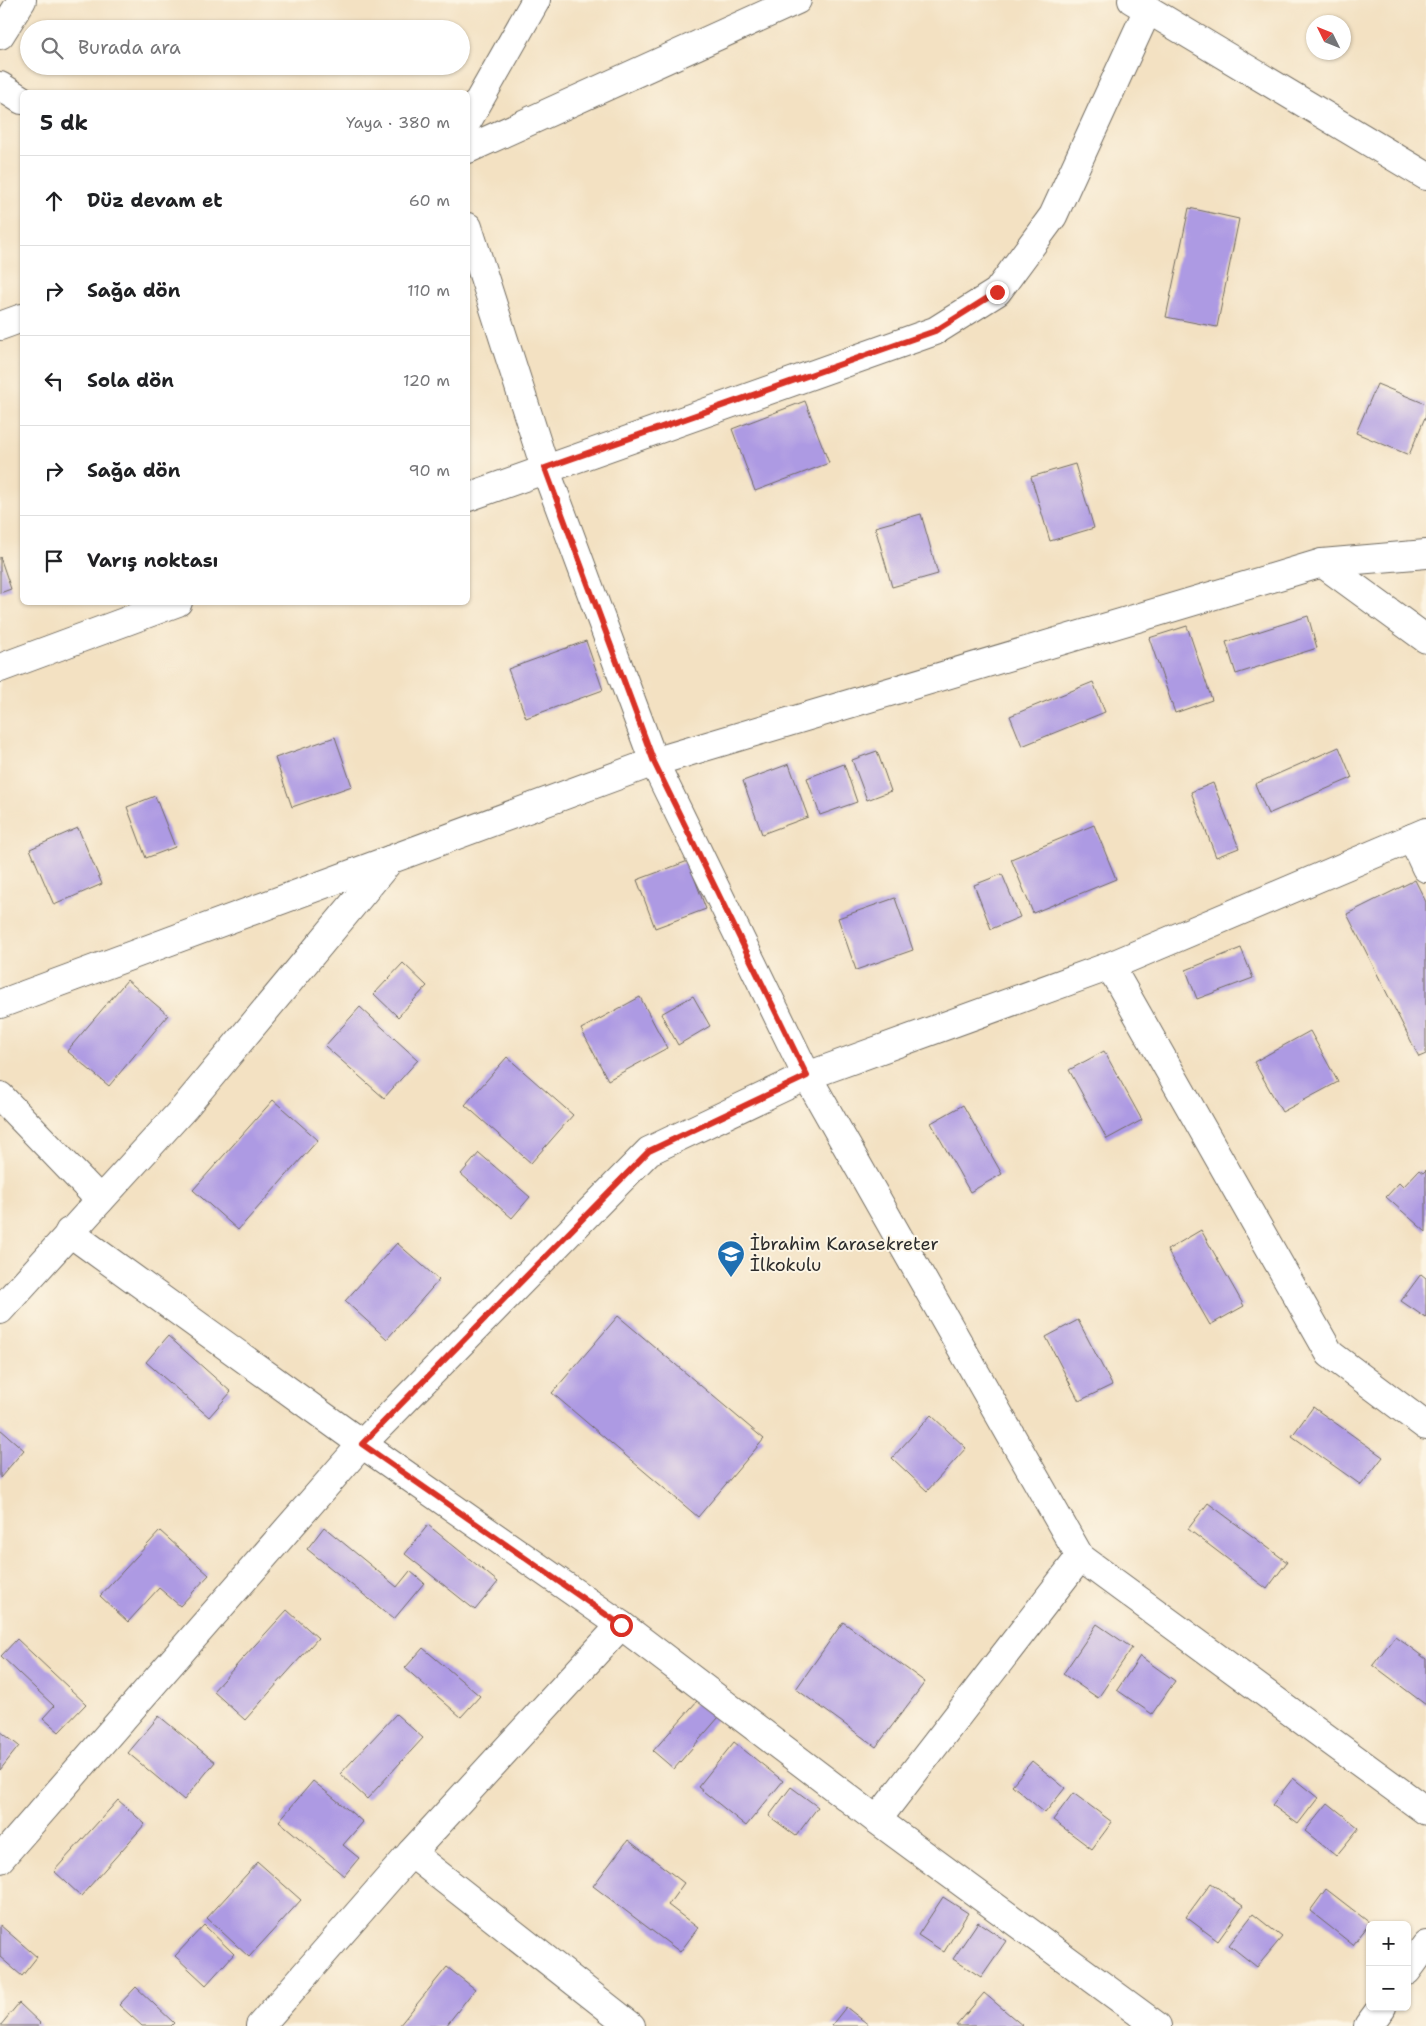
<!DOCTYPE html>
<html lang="tr">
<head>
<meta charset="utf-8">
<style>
	body { margin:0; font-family:"Shantell Sans",sans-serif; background:#f2f2f2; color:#202124 }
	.controls { position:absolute; right:15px; bottom:15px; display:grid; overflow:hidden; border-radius:8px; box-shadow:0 1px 4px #0004 }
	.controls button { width:45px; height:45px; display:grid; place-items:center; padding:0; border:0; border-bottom:1px solid #e0e0e0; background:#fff; color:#202124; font:25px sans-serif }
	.compass { position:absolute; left:1306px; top:15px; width:45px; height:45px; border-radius:50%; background:#fff; box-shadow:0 1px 4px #0004; rotate:313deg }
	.stop { position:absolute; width:15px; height:15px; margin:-11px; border:4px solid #d93025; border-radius:50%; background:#fff }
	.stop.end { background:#d93025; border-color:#fff; box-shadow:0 1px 5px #0008 }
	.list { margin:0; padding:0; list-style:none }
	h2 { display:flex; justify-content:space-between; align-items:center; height:65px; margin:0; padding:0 20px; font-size:21px }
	h2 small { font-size:16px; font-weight:400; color:#757577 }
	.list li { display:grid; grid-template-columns:32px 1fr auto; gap:15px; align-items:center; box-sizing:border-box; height:90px; padding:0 20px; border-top:1px solid #e0e0e0 }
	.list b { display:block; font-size:19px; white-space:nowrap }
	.list em { font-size:16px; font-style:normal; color:#757577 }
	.icon { flex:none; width:28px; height:28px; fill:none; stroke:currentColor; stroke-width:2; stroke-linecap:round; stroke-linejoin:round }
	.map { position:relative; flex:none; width:1426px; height:2026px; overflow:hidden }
	.search { position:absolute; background:#fff; box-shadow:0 1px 4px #0004; left:20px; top:20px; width:450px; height:55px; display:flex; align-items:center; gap:12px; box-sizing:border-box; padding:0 18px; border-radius:28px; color:#757577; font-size:19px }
	.panel { position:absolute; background:#fff; box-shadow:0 1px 4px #0004; left:20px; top:90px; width:450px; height:515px; border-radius:8px }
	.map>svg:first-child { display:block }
	.building { fill:#ad9ae3 }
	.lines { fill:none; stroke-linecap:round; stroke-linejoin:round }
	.minor-casing { stroke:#716b60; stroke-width:30 }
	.minor { stroke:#fff; stroke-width:28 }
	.route { stroke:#d93025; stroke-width:6 }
	.labels { text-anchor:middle; stroke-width:4; stroke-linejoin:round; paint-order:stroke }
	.poi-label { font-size:18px; fill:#2b2b2b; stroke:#fcf5e5; text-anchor:start }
</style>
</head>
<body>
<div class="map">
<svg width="1426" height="2026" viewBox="0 0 1426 2026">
	<rect width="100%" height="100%" fill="#fcf5e5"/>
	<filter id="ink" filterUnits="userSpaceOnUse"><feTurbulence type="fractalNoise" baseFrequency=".02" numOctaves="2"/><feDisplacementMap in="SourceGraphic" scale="10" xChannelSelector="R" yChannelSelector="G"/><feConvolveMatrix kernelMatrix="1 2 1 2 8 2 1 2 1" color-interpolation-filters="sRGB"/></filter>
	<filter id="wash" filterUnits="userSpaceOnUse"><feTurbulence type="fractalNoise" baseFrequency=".0096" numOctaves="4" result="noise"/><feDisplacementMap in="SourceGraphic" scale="20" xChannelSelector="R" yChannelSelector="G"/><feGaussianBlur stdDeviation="1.12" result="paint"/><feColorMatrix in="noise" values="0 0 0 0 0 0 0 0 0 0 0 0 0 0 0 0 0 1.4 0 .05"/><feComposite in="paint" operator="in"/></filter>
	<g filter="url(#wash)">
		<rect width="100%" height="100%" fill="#f3e1c2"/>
		<g id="blocks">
			<!-- building -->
			<g class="building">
				<polygon points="1189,208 1239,219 1217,327 1166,317"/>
				<polygon points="1377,384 1426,404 1426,415 1409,455 1356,433"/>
				<polygon points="805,401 829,463 755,491 732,429"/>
				<polygon points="1075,464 1094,528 1050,541 1031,477"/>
				<polygon points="921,514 938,574 892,587 875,527"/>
				<polygon points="0,557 11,589 0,593"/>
				<polygon points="1308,616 1317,648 1236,674 1226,642"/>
				<polygon points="1187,626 1212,700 1175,713 1149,638"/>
				<polygon points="586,641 603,690 526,718 508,669"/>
				<polygon points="1093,682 1105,712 1022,746 1010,716"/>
				<polygon points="335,737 352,786 292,807 275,758"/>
				<polygon points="1339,747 1352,778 1268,814 1255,784"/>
				<polygon points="877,751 891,791 867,800 852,760"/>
				<polygon points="789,764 808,817 762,834 743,781"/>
				<polygon points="844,764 857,802 820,815 807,778"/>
				<polygon points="1213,783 1239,848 1216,857 1191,792"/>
				<polygon points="155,796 175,847 146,858 127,807"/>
				<polygon points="1094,825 1116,879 1033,913 1011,859"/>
				<polygon points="78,828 102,884 54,905 30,849"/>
				<polygon points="688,861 706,909 655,928 637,880"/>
				<polygon points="1002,874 1020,917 991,929 974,885"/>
				<polygon points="1415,880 1426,902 1426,1054 1419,1057 1347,914"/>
				<polygon points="895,898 913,950 856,970 838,918"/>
				<polygon points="1241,948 1253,978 1197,999 1186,970"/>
				<polygon points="403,963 427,986 398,1017 374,994"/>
				<polygon points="127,980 168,1015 109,1086 67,1051"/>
				<polygon points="693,996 710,1026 678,1045 661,1014"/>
				<polygon points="640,997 667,1048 608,1080 581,1029"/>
				<polygon points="360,1007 418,1060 384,1098 325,1046"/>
				<polygon points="1310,1031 1338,1082 1282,1112 1254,1062"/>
				<polygon points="1104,1051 1142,1120 1107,1139 1069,1070"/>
				<polygon points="507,1057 573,1115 531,1163 465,1105"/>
				<polygon points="273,1100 318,1140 238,1230 193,1190"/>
				<polygon points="963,1105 1002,1174 970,1192 931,1123"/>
				<polygon points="479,1153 530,1197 512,1218 461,1174"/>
				<polygon points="1419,1170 1423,1173 1426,1170 1426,1232 1386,1197 1399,1183 1403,1187"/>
				<polygon points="1201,1230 1244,1306 1210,1325 1167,1250"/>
				<polygon points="397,1243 439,1280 387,1339 345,1301"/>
				<polygon points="1421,1274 1426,1278 1426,1318 1401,1301"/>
				<polygon points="618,1316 764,1439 698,1517 552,1393"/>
				<polygon points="1078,1320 1112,1385 1079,1401 1046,1337"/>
				<polygon points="168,1336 231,1392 209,1417 146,1362"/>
				<polygon points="1313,1407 1383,1457 1361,1485 1292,1436"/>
				<polygon points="931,1415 966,1448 927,1491 892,1458"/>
				<polygon points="0,1429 24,1450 0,1478"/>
				<polygon points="1208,1503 1287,1562 1267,1589 1188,1529"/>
				<polygon points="428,1525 498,1582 475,1610 405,1554"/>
				<polygon points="324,1527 397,1587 410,1571 424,1583 394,1619 307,1549"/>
				<polygon points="160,1531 209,1575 180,1606 159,1588 128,1622 100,1596"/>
				<polygon points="287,1610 318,1638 245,1720 213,1691"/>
				<polygon points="843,1622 925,1682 876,1747 796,1689"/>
				<polygon points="1097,1624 1132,1648 1098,1698 1063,1674"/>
				<polygon points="1395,1636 1426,1659 1426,1705 1373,1665"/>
				<polygon points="17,1639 86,1704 59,1732 43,1718 54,1706 1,1656"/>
				<polygon points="423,1648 480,1696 461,1717 405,1668"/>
				<polygon points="1140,1656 1175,1681 1152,1714 1117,1690"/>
				<polygon points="705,1692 725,1710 674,1769 653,1751"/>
				<polygon points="396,1714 423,1738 367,1799 340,1774"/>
				<polygon points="159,1716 215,1762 184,1800 128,1753"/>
				<polygon points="0,1731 19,1746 0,1770"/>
				<polygon points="734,1742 783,1781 746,1826 698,1787"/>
				<polygon points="1032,1761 1065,1788 1045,1813 1012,1785"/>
				<polygon points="1293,1778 1318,1798 1298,1824 1272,1805"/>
				<polygon points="313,1781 363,1822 343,1845 359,1858 344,1876 279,1821"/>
				<polygon points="791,1787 818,1807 796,1836 769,1816"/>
				<polygon points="1073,1793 1112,1822 1092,1849 1053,1820"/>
				<polygon points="118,1800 145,1824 81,1896 54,1871"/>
				<polygon points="1328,1803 1359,1828 1336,1856 1305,1831"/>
				<polygon points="628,1840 684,1883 668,1905 698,1928 680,1952 593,1886"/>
				<polygon points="258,1862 301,1900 249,1957 207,1918"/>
				<polygon points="1211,1883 1243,1906 1218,1941 1186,1917"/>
				<polygon points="1326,1889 1370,1923 1353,1945 1310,1911"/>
				<polygon points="943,1897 968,1913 944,1952 918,1935"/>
				<polygon points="1253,1914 1282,1937 1257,1967 1229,1945"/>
				<polygon points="978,1922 1006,1941 981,1977 953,1959"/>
				<polygon points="0,1925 37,1957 22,1976 0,1957"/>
				<polygon points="204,1925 234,1954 206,1985 175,1956"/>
				<polygon points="447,1967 475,1989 446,2026 399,2026"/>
				<polygon points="136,1987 174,2023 171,2026 142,2026 119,2005"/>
				<polygon points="984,1993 1023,2026 956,2026"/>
				<polygon points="19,2003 41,2024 39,2026 0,2026"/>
				<polygon points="846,2007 870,2026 831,2026"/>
			</g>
		</g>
	</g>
	<g filter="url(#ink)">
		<use href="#blocks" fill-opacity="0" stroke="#716b60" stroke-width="1"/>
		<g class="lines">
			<!-- minor casing -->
			<g class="minor-casing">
				<g id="minor">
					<polyline points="1132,0 1426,176"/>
					<polyline points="0,35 22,0"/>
					<polyline points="0,86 22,100"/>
					<polyline points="468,120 536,0"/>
					<polyline points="468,149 797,0"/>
					<polyline points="468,227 545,468 654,762 807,1076 1080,1557 1426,1811"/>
					<polyline points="0,326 22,318"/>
					<polyline points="468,497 935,331 997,292 1053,216 1148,9"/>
					<polyline points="1322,563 1426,639"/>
					<polyline points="0,668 178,602"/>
					<polyline points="1412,838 1426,868"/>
					<polyline points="1110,966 1330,1354 1426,1426"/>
					<polyline points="0,1004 654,762 1322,563 1426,554"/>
					<polyline points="0,1096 100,1200"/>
					<polyline points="69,1232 362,1444 621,1625 877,1820 1157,2026"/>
					<polyline points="0,1310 185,1107 390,860"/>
					<polyline points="877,1820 1080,1557"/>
					<polyline points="411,1853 631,2026"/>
					<polyline points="0,1859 362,1444 649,1151 807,1076 1110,966 1426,832"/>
					<polyline points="1407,1971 1426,1945"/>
					<polyline points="260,2026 411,1853 621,1625"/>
					<polyline points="1368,2026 1382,2007"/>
				</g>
			</g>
			<!-- minor -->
			<use href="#minor" class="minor"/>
		</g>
	</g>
	<g class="lines" filter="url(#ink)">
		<!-- route -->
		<polyline class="route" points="621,1625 362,1444 649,1151 807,1076 654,762 545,468 935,331 997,292"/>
	</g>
	<!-- icons -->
	<defs>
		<g id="school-pin" transform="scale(1.4375)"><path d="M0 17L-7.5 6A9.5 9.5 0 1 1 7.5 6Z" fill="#1f6fb2" stroke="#fcf5e5"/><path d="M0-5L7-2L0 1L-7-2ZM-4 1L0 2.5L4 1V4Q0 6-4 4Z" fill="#fff"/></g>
	</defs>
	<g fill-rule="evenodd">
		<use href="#school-pin" x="731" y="1254"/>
	</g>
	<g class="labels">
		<!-- poi labels -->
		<g class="poi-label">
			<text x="750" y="1250">İbrahim Karasekreter<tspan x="750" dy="21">İlkokulu</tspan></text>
		</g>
	</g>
</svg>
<div class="controls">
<button>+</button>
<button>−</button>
</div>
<svg class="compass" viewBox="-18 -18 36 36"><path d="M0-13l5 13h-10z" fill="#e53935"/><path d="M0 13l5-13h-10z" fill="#757577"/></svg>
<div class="stop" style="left:621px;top:1625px"></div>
<div class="stop end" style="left:997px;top:292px"></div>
<div class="search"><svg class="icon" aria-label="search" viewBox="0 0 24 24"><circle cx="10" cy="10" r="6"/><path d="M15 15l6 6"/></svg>Burada ara</div>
<section class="panel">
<h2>5 dk<small>Yaya · 380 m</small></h2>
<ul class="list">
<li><svg class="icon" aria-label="ahead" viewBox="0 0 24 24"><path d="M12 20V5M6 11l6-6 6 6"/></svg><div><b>Düz devam et</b></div><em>60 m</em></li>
<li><svg class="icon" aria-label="right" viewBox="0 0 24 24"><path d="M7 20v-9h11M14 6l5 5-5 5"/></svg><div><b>Sağa dön</b></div><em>110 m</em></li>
<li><svg class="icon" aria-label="left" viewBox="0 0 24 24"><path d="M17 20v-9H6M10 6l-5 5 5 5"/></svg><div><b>Sola dön</b></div><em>120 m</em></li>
<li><svg class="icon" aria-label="right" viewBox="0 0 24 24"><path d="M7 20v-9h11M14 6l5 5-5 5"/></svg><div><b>Sağa dön</b></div><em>90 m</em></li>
<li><svg class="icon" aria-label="arrive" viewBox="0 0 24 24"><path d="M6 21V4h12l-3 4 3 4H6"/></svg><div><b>Varış noktası</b></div></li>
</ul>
</section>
</div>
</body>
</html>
